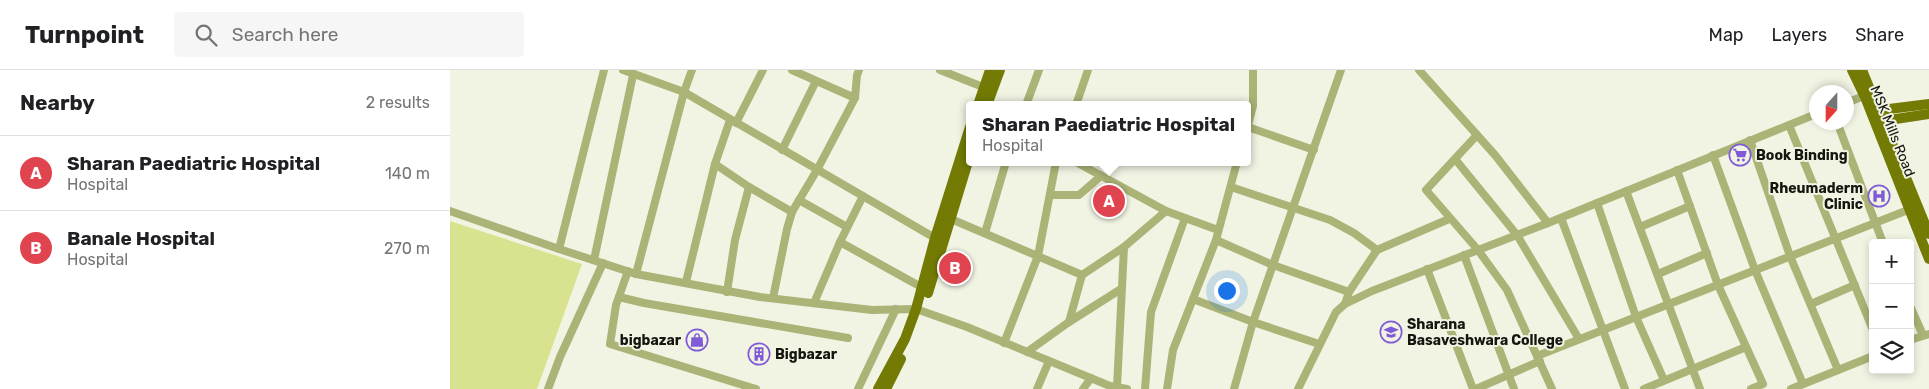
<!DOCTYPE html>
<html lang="en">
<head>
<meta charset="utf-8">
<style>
	body { margin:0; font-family:Rubik,sans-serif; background:#f6f6f6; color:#202124 }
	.controls { position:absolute; right:15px; bottom:15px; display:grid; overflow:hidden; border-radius:5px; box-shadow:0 2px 8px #0003 }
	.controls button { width:45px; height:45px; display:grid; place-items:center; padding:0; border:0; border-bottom:1px solid #e0e0e0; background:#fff; color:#202124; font:25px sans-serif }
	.compass { position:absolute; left:1359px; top:15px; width:45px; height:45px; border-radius:50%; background:#fff; box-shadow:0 2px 8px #0003; rotate:201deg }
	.you { position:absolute; left:776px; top:220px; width:18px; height:18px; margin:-12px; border:4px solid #fff; border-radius:50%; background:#1a73e8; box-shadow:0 0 0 8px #1a73e833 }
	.badge { display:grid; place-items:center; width:32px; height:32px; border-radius:50%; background:#805bd6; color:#fff; font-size:16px; font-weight:700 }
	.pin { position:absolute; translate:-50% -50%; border:2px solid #fff; box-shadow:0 1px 5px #0006 }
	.popup { position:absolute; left:516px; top:31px; width:285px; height:65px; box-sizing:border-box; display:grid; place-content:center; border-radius:5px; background:#fff; filter:drop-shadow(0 1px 4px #0005); font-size:16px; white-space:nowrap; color:#757577 }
	.popup b { font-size:19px; color:#202124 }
	.popup::after { content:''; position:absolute; left:50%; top:100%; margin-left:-10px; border:10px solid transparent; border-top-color:#fff }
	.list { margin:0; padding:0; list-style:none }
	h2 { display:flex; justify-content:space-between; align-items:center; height:65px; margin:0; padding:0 20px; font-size:21px }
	h2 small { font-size:16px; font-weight:400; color:#757577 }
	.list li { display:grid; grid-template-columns:32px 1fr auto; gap:15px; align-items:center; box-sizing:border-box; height:75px; padding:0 20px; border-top:1px solid #e0e0e0 }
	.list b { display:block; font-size:19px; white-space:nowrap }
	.list p { margin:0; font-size:16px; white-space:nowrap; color:#757577 }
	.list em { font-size:16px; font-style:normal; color:#757577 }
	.icon { flex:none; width:28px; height:28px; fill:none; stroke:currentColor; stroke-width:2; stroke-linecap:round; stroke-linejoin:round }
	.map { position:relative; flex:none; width:1479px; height:319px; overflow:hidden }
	header { display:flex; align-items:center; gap:30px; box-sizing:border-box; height:70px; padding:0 25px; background:#fff; border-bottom:1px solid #e0e0e0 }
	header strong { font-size:24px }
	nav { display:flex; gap:28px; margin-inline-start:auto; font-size:18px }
	.search { width:350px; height:45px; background:#f6f6f6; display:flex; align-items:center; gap:12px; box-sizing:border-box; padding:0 18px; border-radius:5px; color:#757577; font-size:19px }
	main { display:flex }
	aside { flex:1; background:#fff }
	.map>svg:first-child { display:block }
	.green { fill:#d9e38f }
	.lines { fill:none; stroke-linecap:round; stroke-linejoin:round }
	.minor { stroke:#acb376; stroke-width:8 }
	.major { stroke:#737b04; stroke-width:10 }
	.labels { text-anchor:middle; stroke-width:4; stroke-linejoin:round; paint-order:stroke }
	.street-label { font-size:14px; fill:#161611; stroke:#f1f4e3 }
	.poi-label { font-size:14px; font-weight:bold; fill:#161611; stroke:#f1f4e3; text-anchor:start }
</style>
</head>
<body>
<header>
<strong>Turnpoint</strong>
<div class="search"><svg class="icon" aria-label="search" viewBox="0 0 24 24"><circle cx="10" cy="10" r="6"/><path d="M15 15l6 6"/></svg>Search here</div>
<nav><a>Map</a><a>Layers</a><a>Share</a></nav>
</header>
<main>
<aside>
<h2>Nearby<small>2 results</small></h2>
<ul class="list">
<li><span class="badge" style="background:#e0444e">A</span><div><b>Sharan Paediatric Hospital</b><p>Hospital</p></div><em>140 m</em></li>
<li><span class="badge" style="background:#e0444e">B</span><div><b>Banale Hospital</b><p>Hospital</p></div><em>270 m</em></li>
</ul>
</aside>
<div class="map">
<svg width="1479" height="319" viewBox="0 0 1479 319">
	<rect width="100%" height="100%" fill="#f1f4e3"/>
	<!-- green -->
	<polygon class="green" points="0,151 132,194 87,319 0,319"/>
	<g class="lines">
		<!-- minor -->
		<g class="minor">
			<polyline points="173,0 234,22 485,168"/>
			<polyline points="342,0 405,28"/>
			<polyline points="490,0 533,17"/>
			<polyline points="969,0 1045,85 1098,153"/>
			<polyline points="1396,33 1419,24"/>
			<polyline points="576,35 589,0"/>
			<polyline points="626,35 638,0"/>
			<polyline points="1387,52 1433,173"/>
			<polyline points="286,53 313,0"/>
			<polyline points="798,55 803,36 803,0"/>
			<polyline points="1339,55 1423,260"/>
			<polyline points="798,57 864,80"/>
			<polyline points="1027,65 976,120 1028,180 1057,220 1102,319"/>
			<polyline points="1300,70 1340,186 1388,300"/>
			<polyline points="332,80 366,11"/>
			<polyline points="1263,85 1305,200 1353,314"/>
			<polyline points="1005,89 1067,165 1129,269"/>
			<polyline points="626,92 716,141 768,160"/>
			<polyline points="265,94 299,117 342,142"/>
			<polyline points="1227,100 1268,215 1313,314 1301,319"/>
			<polyline points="781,117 880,150 904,163 927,180"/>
			<polyline points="1176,121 1250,319"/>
			<polyline points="600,125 629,125 651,106"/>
			<polyline points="349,130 397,157"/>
			<polyline points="1147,133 1186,247 1214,310"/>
			<polyline points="0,141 109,179 186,204 310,227 422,240 466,239 517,257 660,316 677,319"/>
			<polyline points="1111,148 1175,319"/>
			<polyline points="501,149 632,205 674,177 667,317"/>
			<polyline points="1190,157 1240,136"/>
			<polyline points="535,163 556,92"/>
			<polyline points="766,170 823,195 899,222"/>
			<polyline points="390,172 473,218"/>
			<polyline points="674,177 716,141"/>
			<polyline points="109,179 154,0"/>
			<polyline points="1014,185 1064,319"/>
			<polyline points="144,190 183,5"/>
			<polyline points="977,199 1023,319"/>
			<polyline points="178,201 166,235 160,274 306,319"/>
			<polyline points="186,204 234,22 242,0"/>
			<polyline points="1208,204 1257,183"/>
			<polyline points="236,212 265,94 280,50"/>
			<polyline points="277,222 285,170 299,117"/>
			<polyline points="169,227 194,233 398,268"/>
			<polyline points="323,228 337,159 342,142 367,100 405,28 407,5 409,0"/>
			<polyline points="743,229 803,252 869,274"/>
			<polyline points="364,233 390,172 413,126"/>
			<polyline points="895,234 899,222 927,180 999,149"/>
			<polyline points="1361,234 1405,215"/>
			<polyline points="1460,236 1473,265"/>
			<polyline points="619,252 632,205"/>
			<polyline points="1460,270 1479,264"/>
			<polyline points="554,273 588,186 606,92"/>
			<polyline points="577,282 619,252 671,219"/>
			<polyline points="1087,286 1463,138"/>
			<polyline points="98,319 110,287 153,193"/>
			<polyline points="408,319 446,239"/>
			<polyline points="587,319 599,291"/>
			<polyline points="633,319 641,308"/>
			<polyline points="695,319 701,242 735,148"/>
			<polyline points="717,319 723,280 766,170 787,92"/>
			<polyline points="784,319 803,252 891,0"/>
			<polyline points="848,319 886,242 895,234 922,221 1098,153 1366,44"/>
			<polyline points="1026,319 1090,291"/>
			<polyline points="1194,319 1296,277"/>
			<polyline points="1341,319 1423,286"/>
		</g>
		<!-- major -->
		<g class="major">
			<polyline points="1402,0 1415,27 1479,189"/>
			<polyline points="1412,0 1479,164"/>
			<polyline points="528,35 540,0"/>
			<polyline points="537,35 550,0"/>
			<polyline points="1423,41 1479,34"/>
			<polyline points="1426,52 1479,44"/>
			<polyline points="478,223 520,85"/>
			<polyline points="428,319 455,269 466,239 485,168 520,57"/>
			<polyline points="436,319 451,289"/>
		</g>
	</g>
	<!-- icons -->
	<defs>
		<g id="supermarket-ring" transform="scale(1.125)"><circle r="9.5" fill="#f1f4e3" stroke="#805bd6" stroke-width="1.5"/><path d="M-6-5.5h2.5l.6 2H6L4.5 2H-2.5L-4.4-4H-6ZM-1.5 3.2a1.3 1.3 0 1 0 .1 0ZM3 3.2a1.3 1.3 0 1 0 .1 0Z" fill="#805bd6"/></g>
		<g id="hospital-ring" transform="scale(1.125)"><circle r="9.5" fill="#f1f4e3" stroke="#805bd6" stroke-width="1.5"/><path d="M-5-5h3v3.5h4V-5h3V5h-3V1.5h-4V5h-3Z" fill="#805bd6"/></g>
		<g id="university-ring" transform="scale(1.125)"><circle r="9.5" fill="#f1f4e3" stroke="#805bd6" stroke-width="1.5"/><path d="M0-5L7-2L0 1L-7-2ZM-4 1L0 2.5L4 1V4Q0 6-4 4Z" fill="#805bd6"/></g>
		<g id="shop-ring" transform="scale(1.125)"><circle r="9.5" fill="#f1f4e3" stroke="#805bd6" stroke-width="1.5"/><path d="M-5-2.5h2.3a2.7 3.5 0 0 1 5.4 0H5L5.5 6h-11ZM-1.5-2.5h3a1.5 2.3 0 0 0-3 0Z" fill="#805bd6"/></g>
		<g id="building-ring" transform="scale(1.125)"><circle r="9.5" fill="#f1f4e3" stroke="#805bd6" stroke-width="1.5"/><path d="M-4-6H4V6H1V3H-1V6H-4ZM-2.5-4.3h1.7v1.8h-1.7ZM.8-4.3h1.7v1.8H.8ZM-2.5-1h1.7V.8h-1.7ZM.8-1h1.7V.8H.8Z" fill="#805bd6"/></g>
	</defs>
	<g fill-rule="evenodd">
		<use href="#supermarket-ring" x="1290" y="85"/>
		<use href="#hospital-ring" x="1429" y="126"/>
		<use href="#university-ring" x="941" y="262"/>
		<use href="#shop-ring" x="247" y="270"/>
		<use href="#building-ring" x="309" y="284"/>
	</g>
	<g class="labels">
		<!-- street labels -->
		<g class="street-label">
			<text transform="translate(1443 61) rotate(68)" y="5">MSK Mills Road</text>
		</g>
		<!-- poi labels -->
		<g class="poi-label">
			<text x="1306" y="90">Book Binding</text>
			<text x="1413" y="123" text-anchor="end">Rheumaderm<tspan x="1413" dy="16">Clinic</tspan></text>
			<text x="957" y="259">Sharana<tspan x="957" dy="16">Basaveshwara College</tspan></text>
			<text x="231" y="275" text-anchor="end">bigbazar</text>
			<text x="325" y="289">Bigbazar</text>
		</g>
	</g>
</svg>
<div class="controls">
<button>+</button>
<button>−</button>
<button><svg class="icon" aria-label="layers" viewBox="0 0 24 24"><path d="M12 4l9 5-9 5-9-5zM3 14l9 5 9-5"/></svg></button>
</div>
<svg class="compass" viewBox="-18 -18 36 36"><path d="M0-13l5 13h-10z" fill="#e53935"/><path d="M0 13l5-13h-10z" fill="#757577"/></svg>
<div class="you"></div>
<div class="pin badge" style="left:659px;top:131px;background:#e0444e">A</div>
<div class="popup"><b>Sharan Paediatric Hospital</b>Hospital</div>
<div class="pin badge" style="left:505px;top:198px;background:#e0444e">B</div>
</div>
</main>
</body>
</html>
